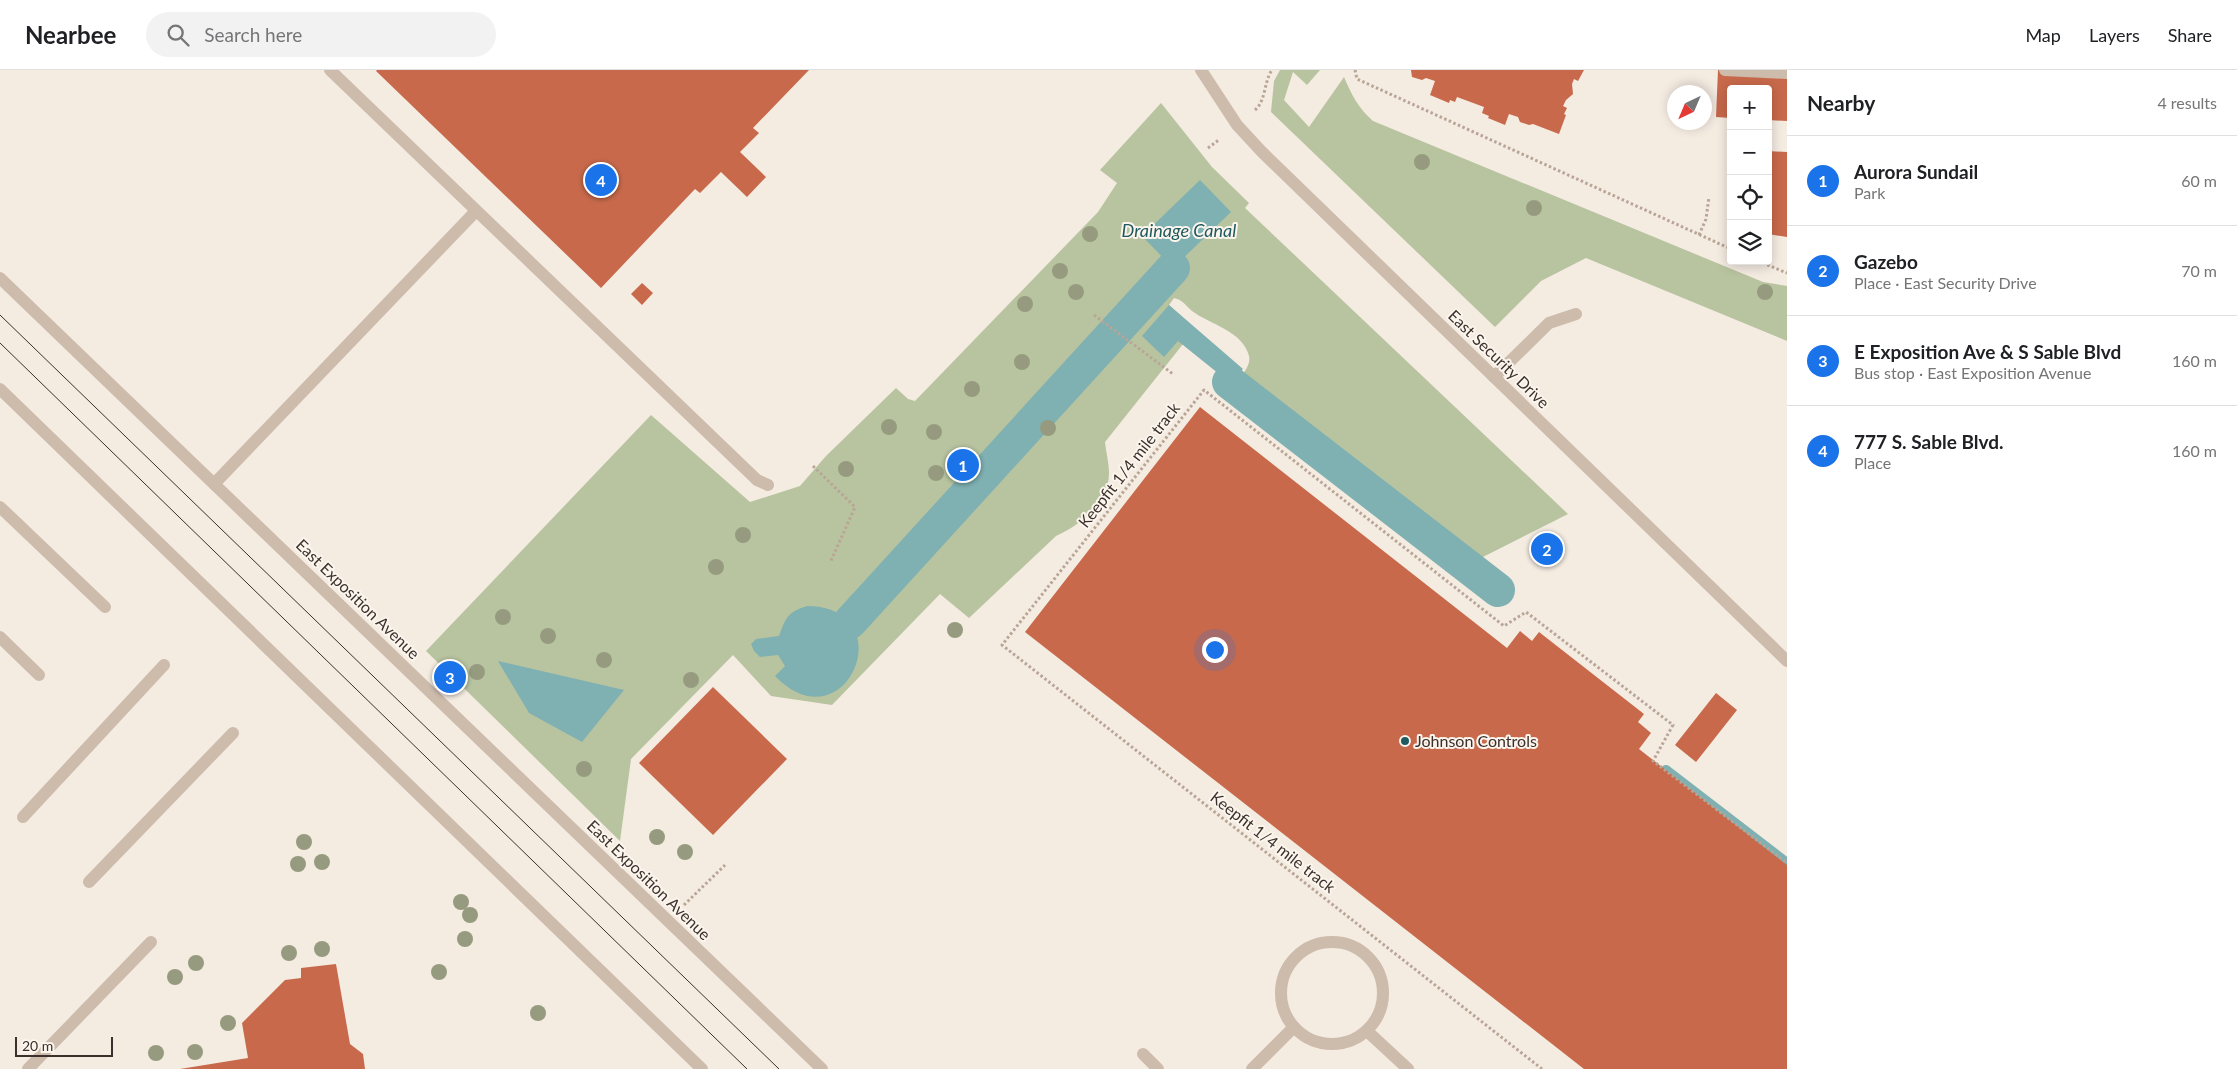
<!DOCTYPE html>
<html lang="en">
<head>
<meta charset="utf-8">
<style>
	body { margin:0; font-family:Lato,sans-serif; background:#f2f2f2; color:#202124 }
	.controls { position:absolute; right:15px; top:15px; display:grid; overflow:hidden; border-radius:5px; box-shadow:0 2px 12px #0003 }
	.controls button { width:45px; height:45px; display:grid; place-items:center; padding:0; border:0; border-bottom:1px solid #e0e0e0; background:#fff; color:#202124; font:25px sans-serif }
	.compass { position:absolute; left:1667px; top:15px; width:45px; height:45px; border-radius:50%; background:#fff; box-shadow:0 2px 12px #0003; rotate:224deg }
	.scale { position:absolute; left:15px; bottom:12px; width:98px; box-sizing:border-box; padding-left:5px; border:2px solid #3b302b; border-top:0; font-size:14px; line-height:18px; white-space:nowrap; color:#3b302b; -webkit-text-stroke:4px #fbf5ee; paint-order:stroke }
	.you { position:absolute; left:1214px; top:579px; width:18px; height:18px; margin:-12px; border:4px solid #fff; border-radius:50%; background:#1a73e8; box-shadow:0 0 0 8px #1a73e833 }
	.badge { display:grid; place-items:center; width:32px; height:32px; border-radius:50%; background:#1a73e8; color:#fff; font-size:16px; font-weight:700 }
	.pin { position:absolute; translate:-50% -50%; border:2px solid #fff; box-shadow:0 1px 5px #0006 }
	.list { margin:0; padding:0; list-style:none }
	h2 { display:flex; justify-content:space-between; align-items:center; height:65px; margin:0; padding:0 20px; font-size:21px }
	h2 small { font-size:16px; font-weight:400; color:#757577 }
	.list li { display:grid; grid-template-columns:32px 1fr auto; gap:15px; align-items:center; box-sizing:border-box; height:90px; padding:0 20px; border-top:1px solid #e0e0e0 }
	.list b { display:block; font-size:19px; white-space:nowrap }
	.list p { margin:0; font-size:16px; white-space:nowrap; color:#757577 }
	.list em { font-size:16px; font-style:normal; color:#757577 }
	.icon { flex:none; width:28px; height:28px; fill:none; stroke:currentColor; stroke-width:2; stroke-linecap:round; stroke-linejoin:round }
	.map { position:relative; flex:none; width:1787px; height:999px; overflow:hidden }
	header { display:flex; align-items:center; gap:30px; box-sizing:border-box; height:70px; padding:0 25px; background:#fff; border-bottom:1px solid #e0e0e0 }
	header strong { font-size:24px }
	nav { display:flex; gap:28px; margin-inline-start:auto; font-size:18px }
	.search { width:350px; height:45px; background:#f2f2f2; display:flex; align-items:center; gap:12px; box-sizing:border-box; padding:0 18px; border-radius:28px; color:#757577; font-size:19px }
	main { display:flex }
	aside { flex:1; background:#fff }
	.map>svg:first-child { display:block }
	.green { fill:#b8c4a0 }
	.water { fill:#7fb0b2 }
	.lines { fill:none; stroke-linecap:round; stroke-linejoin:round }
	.stream { stroke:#7fb0b2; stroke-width:10 }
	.canal { stroke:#7fb0b2; stroke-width:34 }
	.building { fill:#c8694b }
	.path { stroke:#b9a596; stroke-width:3; stroke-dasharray:2.5 2.5; stroke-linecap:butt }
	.service { stroke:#cdbbac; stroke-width:12 }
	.minor { stroke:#cdbbac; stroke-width:12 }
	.tertiary { stroke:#cdbbac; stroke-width:12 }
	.tram { stroke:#3b302b; stroke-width:1 }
	.tree { fill:#969b7f }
	.poi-dot { fill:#1f5a5e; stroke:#fbf5ee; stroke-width:2 }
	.labels { text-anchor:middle; stroke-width:4; stroke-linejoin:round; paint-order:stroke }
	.street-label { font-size:16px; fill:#3b302b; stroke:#fbf5ee }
	.poi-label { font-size:16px; fill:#3b302b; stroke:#fbf5ee; text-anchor:start }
	.water-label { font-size:18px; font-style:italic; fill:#1f5a5e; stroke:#fbf5ee }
</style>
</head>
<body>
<header>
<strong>Nearbee</strong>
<div class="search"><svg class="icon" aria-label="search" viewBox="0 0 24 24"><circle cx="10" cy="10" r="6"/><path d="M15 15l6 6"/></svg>Search here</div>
<nav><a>Map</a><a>Layers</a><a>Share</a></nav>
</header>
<main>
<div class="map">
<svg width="1787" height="999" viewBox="0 0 1787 999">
	<rect width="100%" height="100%" fill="#f4ebe1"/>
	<!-- green -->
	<g class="green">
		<path d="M1280 0H1320L1307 15 1293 2 1284 30 1309 57 1344 7C1351 24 1359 39 1373 51L1763 212 1787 216V271L1586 188 1541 211 1495 257 1271 42 1274 11Z"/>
		<path d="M1161 33 1212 97 1249 133 1245 138 1568 444 1473 492 1239 310C1243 303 1251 295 1249 286 1243 261 1209 254 1192 241 1185 235 1183 230 1174 228L1169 235 1195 259 1105 372C1106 382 1109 393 1109 403 1109 434 1080 455 1056 466L969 548 940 524 832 635 771 626 733 585 631 689 620 771 426 581 651 345 750 432 800 416 826 386 896 318 908 329 915 331 1098 142 1117 113 1100 100Z"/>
	</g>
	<!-- water -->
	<g class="water">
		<polygon points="1200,110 1231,142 1173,198 1142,166"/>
		<polygon points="1169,235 1243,299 1229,312 1178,271 1164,287 1142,266"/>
		<path d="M807 536C905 537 846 679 775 606L785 596 778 585 760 587 754 581 751 574 756 569 779 566C786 548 787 542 807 536Z"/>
		<polygon points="498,591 624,620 582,672 529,643"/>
	</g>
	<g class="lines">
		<!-- stream -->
		<polyline class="stream" points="1666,700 1787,793"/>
		<!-- canal -->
		<g class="canal">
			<polyline points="1229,312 1498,520"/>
			<polyline points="850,552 1173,198"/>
		</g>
	</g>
	<!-- building -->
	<g class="building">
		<polygon points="377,0 809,0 753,58 759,63 740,82 766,107 747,127 721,102 700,123 695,119 601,218 376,1"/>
		<polygon points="1411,0 1584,0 1578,11 1574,9 1572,14 1573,24 1566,30 1563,36 1567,38 1564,44 1566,45 1559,64 1533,54 1529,55 1520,52 1518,47 1509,44 1505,55 1488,48 1489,46 1482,43 1484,37 1457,27 1455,32 1450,30 1449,33 1430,25 1435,11 1426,8 1422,10 1412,7"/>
		<polygon points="1718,0 1787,0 1787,51 1768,50 1768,19 1731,19 1731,48 1716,47"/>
		<polygon points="1768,81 1787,82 1787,167 1768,164 1771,108 1768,108"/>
		<polygon points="642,213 653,223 642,235 631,224"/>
		<polygon points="1200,337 1507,578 1520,561 1532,571 1539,562 1644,644 1638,652 1651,663 1639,679 1787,795 1787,999 1584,999 1025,562"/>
		<polygon points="1545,462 1562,478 1549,494 1532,480"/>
		<polygon points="713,617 787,689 713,765 639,693"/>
		<polygon points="1716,623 1737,640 1696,692 1675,675"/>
		<polygon points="336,894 350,974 363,984 365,999 180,999 248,988 242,953 285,910 301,908 301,898"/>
	</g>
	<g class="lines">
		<!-- path -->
		<g class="path">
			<polyline points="1355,0 1357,9 1731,179"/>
			<path d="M1255 40C1266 31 1264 11 1272 0"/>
			<polyline points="1208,78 1220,69"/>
			<polyline points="1699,165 1706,149 1709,127"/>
			<polyline points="1758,191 1787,203"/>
			<polyline points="1094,245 1173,304"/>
			<polyline points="813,396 855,437 830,493"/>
			<polyline points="684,835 725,795"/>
			<polyline points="1542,999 1002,575 1204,320 1504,556 1526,542 1673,655 1653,691 1787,793"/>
		</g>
		<!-- service -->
		<g class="service">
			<polyline points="330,0 757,410 768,415"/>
			<polyline points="1725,0 1787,3"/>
			<polyline points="1494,307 1549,253 1576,244"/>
			<polyline points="214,414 476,141"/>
			<polyline points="0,437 105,537"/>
			<polyline points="0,567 39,605"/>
			<polyline points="23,747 164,595"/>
			<polyline points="89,812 233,663"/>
			<circle cx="1332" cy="923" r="51"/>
			<polyline points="1367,961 1408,999"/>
			<polyline points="1143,984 1158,999"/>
			<polyline points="28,999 151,872"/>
			<polyline points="1252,999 1294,957"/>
		</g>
		<!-- minor -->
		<polyline class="minor" points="1201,0 1237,55 1262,82 1787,591"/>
		<!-- tertiary -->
		<g class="tertiary">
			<polyline points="0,208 822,999"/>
			<polyline points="0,319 702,999"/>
		</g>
		<!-- tram -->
		<g class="tram">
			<polyline points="0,245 779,999"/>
			<polyline points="0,273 747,999"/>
		</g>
	</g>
	<!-- trees -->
	<g class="tree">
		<circle cx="1422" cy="92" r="8"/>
		<circle cx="1534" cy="138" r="8"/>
		<circle cx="1090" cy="164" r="8"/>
		<circle cx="1060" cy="201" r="8"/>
		<circle cx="1076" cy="222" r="8"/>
		<circle cx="1765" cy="222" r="8"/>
		<circle cx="1025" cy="234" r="8"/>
		<circle cx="1022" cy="292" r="8"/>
		<circle cx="972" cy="319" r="8"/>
		<circle cx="889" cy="357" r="8"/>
		<circle cx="1048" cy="358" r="8"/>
		<circle cx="934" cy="362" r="8"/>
		<circle cx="846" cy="399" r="8"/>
		<circle cx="936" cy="403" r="8"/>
		<circle cx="743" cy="465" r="8"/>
		<circle cx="716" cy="497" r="8"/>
		<circle cx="503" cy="547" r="8"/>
		<circle cx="955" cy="560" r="8"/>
		<circle cx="548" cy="566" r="8"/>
		<circle cx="604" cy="590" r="8"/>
		<circle cx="477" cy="602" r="8"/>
		<circle cx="691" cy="610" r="8"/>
		<circle cx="584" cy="699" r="8"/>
		<circle cx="657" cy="767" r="8"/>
		<circle cx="304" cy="772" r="8"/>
		<circle cx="685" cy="782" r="8"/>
		<circle cx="322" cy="792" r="8"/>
		<circle cx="298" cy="794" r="8"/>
		<circle cx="461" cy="832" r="8"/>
		<circle cx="470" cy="845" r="8"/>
		<circle cx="465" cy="869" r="8"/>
		<circle cx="322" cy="879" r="8"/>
		<circle cx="289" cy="883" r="8"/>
		<circle cx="196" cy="893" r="8"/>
		<circle cx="439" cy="902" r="8"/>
		<circle cx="175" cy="907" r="8"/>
		<circle cx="538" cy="943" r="8"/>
		<circle cx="228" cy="953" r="8"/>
		<circle cx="195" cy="982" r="8"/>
		<circle cx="156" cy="983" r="8"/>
	</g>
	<!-- markers -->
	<circle class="poi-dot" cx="1405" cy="671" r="5"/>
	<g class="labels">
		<!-- street labels -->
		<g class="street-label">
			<text transform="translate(1499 289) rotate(44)" y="6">East Security Drive</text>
			<text transform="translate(1129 395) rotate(-52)" y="6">Keepfit 1/4 mile track</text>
			<text transform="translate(358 529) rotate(44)" y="6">East Exposition Avenue</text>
			<text transform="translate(1273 772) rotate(38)" y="6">Keepfit 1/4 mile track</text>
			<text transform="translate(649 810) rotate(44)" y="6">East Exposition Avenue</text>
		</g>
		<!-- poi labels -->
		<g class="poi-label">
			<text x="1415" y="677">Johnson Controls</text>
		</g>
		<!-- water labels -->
		<g class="water-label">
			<text x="1179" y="167">Drainage Canal</text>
		</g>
	</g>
</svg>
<div class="controls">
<button>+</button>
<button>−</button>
<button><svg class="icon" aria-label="locate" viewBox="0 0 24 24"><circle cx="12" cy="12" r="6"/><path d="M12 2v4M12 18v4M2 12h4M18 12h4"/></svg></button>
<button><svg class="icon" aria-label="layers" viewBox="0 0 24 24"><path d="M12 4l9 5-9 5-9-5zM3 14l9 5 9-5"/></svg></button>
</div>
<svg class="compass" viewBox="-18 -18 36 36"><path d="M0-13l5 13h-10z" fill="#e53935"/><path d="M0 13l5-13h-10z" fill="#757577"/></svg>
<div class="scale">20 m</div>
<div class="you"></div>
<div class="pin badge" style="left:963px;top:395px">1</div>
<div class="pin badge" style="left:1547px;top:479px">2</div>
<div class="pin badge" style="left:450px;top:607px">3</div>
<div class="pin badge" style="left:601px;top:110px">4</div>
</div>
<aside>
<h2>Nearby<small>4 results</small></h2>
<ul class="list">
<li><span class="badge">1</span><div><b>Aurora Sundail</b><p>Park</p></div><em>60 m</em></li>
<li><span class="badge">2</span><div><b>Gazebo</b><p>Place · East Security Drive</p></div><em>70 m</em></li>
<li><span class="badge">3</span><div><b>E Exposition Ave &amp; S Sable Blvd</b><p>Bus stop · East Exposition Avenue</p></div><em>160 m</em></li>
<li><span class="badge">4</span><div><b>777 S. Sable Blvd.</b><p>Place</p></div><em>160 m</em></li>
</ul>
</aside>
</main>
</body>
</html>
